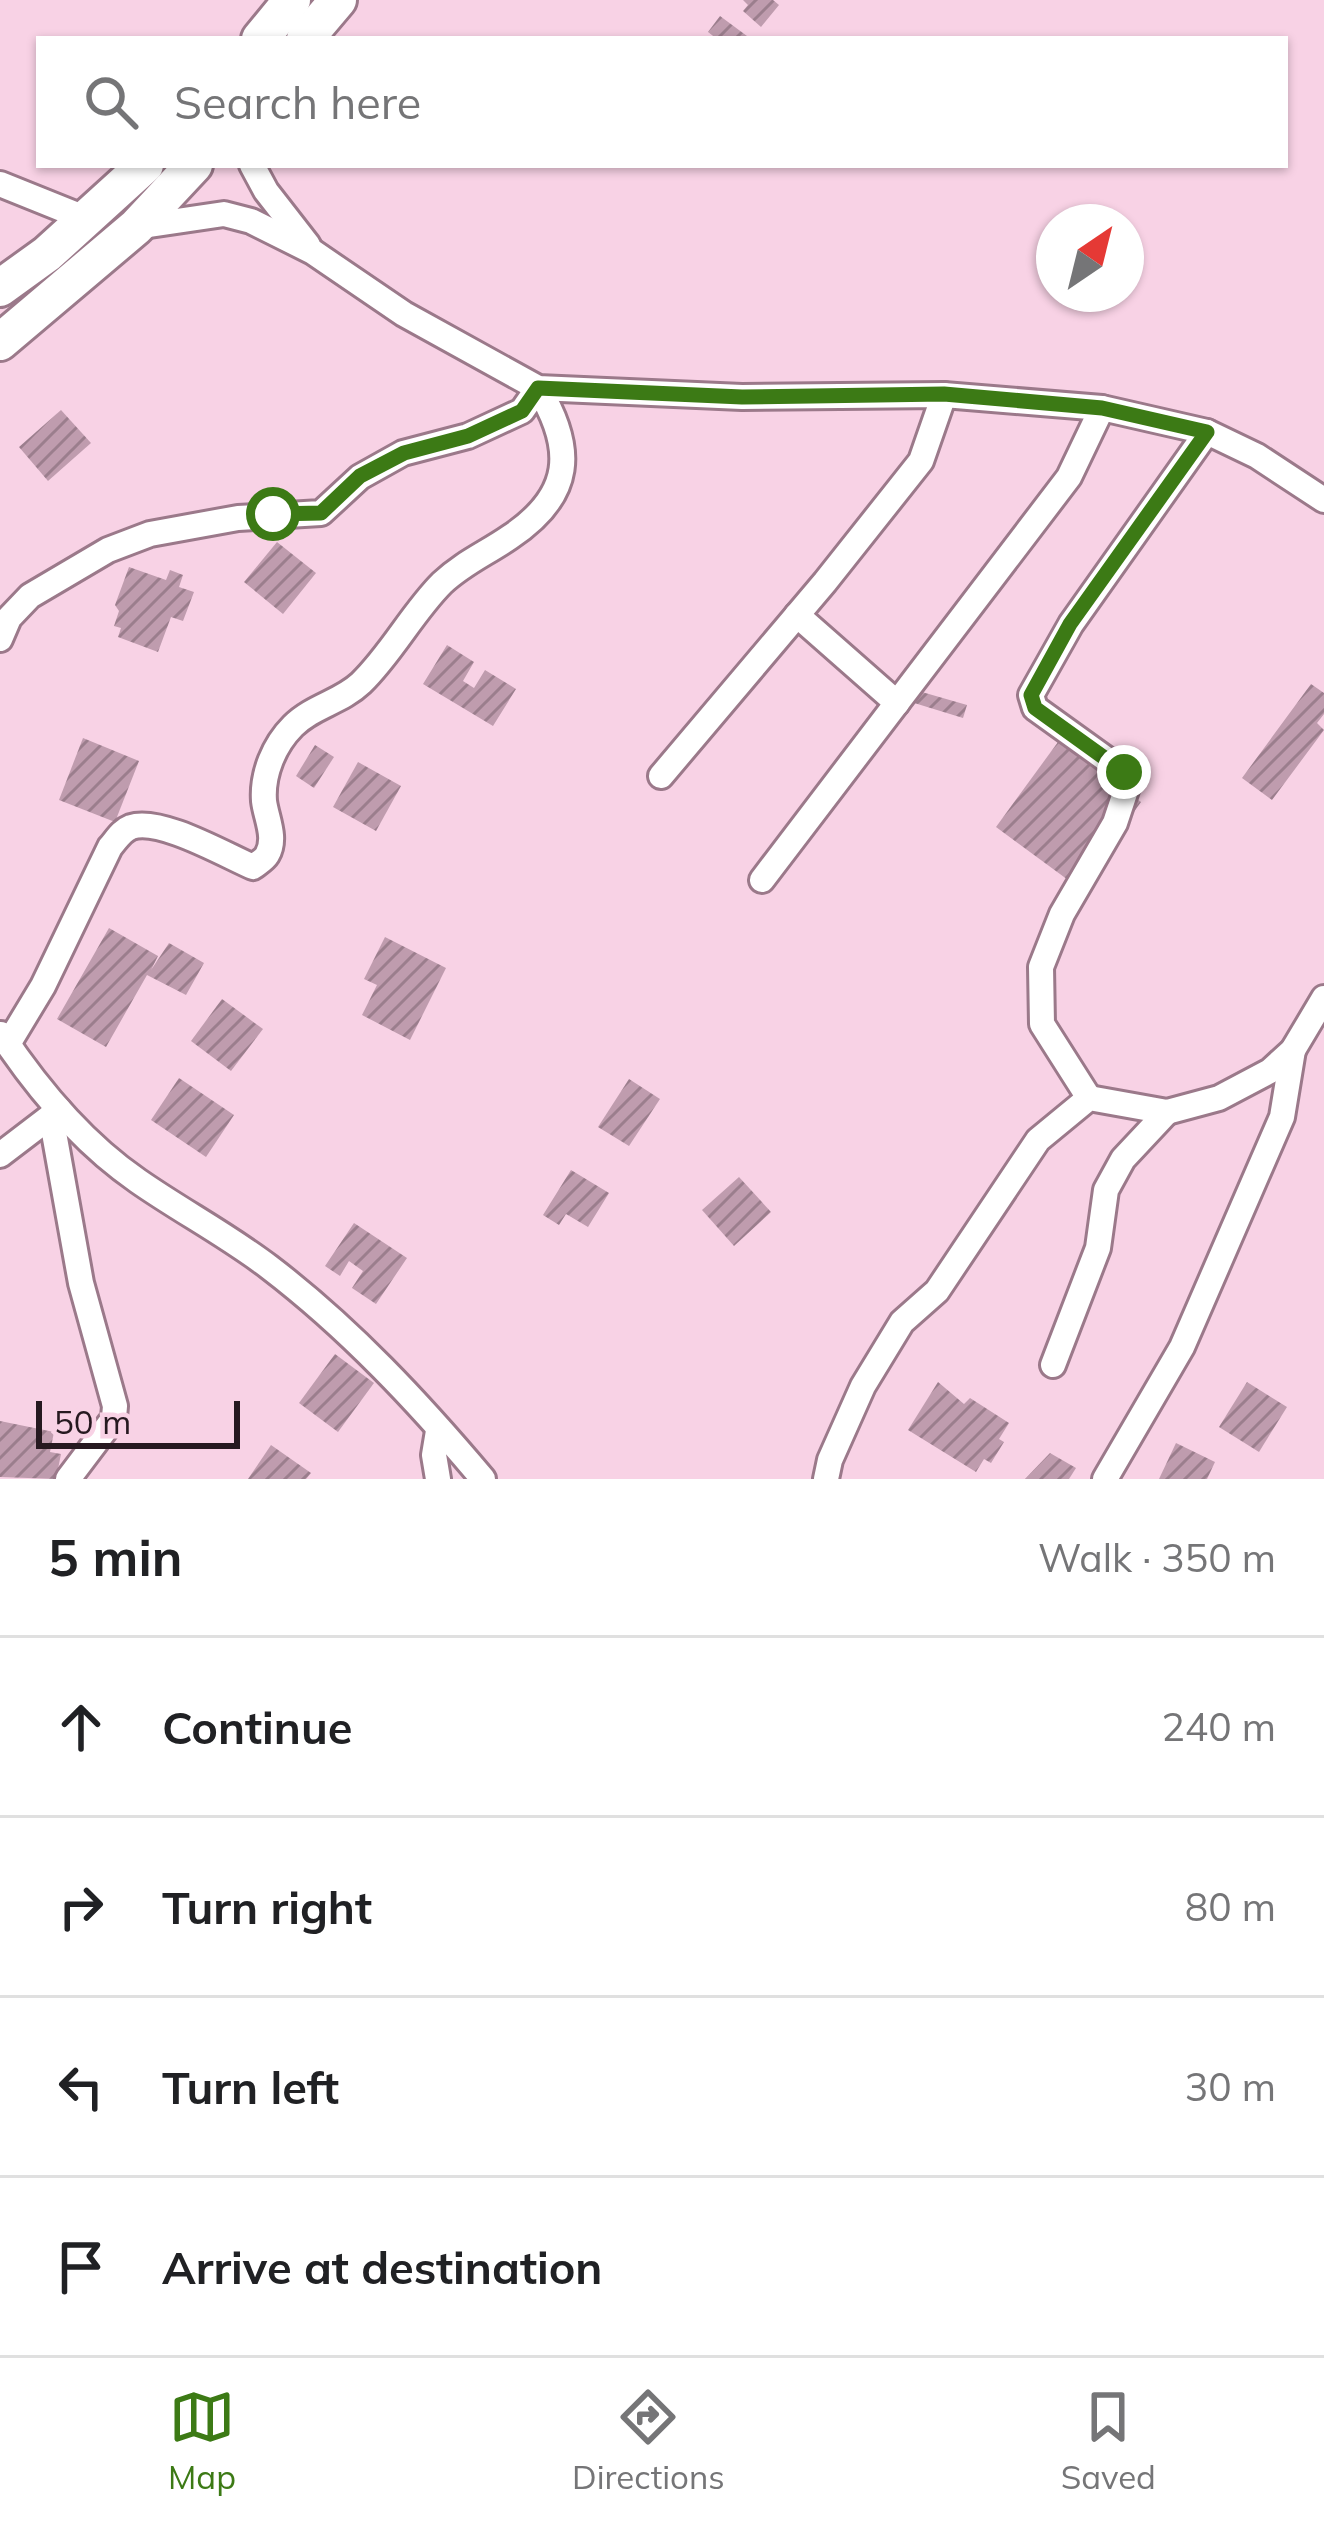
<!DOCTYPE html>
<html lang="en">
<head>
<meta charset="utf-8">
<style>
	body { margin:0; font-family:Mulish,sans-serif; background:#f2f2f2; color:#202124 }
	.compass { position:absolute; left:1036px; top:204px; width:108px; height:108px; border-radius:50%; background:#fff; box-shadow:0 3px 9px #0004; rotate:35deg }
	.scale { position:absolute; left:36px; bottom:30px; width:204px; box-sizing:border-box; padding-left:12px; border:6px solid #261920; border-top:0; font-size:33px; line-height:42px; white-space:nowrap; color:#261920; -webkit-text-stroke:9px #f8d2e5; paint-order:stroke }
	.stop { position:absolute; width:36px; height:36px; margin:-27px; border:9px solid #3c7a15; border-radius:50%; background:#fff }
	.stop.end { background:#3c7a15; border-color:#fff; box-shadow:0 3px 12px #0008 }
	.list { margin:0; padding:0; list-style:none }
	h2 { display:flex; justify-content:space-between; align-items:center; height:156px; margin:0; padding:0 48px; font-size:51px }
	h2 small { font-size:39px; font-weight:400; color:#757577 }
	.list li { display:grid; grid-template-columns:78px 1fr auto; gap:36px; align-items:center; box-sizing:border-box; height:180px; padding:0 48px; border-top:3px solid #e0e0e0 }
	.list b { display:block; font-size:45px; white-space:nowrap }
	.list em { font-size:39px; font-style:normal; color:#757577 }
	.icon { flex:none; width:66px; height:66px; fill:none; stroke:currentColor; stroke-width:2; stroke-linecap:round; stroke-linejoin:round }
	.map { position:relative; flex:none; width:1324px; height:1479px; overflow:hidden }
	.search { position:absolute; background:#fff; box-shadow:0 3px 9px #0004; left:36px; right:36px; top:36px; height:132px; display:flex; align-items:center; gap:30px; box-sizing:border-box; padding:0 42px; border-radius:0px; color:#757577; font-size:45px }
	.sheet { height:876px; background:#fff }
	nav { display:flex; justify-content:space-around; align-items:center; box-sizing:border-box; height:168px; border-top:3px solid #e0e0e0; background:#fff; font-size:33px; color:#757577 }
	nav a { display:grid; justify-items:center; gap:6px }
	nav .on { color:#3c7a15 }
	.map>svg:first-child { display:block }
	.building { fill:url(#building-hatch) }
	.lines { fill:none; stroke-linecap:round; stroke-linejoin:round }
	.street-casing { stroke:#9b798a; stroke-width:30 }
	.primary-casing { stroke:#9b798a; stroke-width:42 }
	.street { stroke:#fff; stroke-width:24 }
	.primary { stroke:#fff; stroke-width:36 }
	.route { stroke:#3c7a15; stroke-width:15 }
</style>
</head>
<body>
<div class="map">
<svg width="1324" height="1479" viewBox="0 0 1324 1479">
	<defs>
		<pattern id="building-hatch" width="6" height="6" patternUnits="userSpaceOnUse" patternTransform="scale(3)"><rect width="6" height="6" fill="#bf9cae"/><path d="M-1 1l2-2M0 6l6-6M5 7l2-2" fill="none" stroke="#9b7e8d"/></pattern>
	</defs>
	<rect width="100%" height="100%" fill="#f8d2e5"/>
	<!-- building -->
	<g class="building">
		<polygon points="743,0 773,0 779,5 761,27 743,11 748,5"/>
		<polygon points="720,16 747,36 745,39 717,39 708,32"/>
		<polygon points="61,410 91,443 48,481 19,447"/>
		<polygon points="277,542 316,573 283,614 244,582"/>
		<polygon points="129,567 166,580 170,570 183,575 179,587 194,592 183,621 171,617 158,652 118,637 121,628 114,626 119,611 115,605"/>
		<polygon points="447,645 474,662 463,681 474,688 485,670 516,689 493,726 423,684"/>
		<polygon points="1311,684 1324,693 1324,714 1317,723 1324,730 1272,800 1242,778"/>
		<polygon points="915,690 967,705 963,718 911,702"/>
		<polygon points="83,738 139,761 115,822 59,800"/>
		<polygon points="1058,742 1141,802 1079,888 996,827"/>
		<polygon points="315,745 334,757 314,788 296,776"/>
		<polygon points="358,762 401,786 376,831 333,807"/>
		<polygon points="109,928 158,956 151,970 169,943 204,963 186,995 147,975 106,1047 57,1019"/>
		<polygon points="385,937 446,968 410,1040 362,1015 377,985 364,979"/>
		<polygon points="222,999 263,1029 231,1071 191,1041"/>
		<polygon points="179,1078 234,1115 206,1157 151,1120"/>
		<polygon points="629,1079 660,1099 629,1146 598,1127"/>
		<polygon points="571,1170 609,1193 588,1227 566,1214 559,1225 543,1215"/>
		<polygon points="739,1177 771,1212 734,1246 702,1210"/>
		<polygon points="354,1223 407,1258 376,1304 352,1288 363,1271 349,1261 340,1276 325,1266"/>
		<polygon points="335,1354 374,1383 338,1432 299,1403"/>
		<polygon points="938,1382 964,1404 970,1398 1009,1423 999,1439 1004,1442 991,1463 984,1459 976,1472 908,1430"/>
		<polygon points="1247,1382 1287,1407 1259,1452 1219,1427"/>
		<polygon points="0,1421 54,1432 50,1452 61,1454 56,1479 0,1477"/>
		<polygon points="1176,1443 1215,1462 1207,1479 1159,1479"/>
		<polygon points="271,1445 311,1473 306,1479 248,1479"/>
		<polygon points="1050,1453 1076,1468 1069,1479 1025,1479"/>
	</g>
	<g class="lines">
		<!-- street casing -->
		<g class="street-casing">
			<g id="street">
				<polyline points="252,165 266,191 308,245"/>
				<polyline points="0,184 87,219"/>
				<polyline points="136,227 224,214 251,221 313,252 404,314 538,388 742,397 944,395 1102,408 1207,432 1257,456 1324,500"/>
				<polyline points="797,615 897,703"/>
				<path d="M0 639 9 618 30 596 108 550 150 534 238 518 321 513 360 477 403 453 468 436 522 411 538 388C575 449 573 495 510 537 487 553 463 563 442 583 412 613 392 653 361 683 341 702 313 706 293 726 274 745 262 774 264 801 266 818 277 838 267 855 264 860 258 863 253 867 225 855 160 817 131 827 121 831 117 839 110 847L43 986 8 1044"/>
				<polyline points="661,776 825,582 921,461 944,395"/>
				<polyline points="762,880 1069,477 1102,408"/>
				<path d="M1 1034C37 1088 84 1144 138 1181 181 1211 227 1235 269 1267 349 1328 419 1403 483 1479"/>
				<polyline points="1089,1098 1042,1024 1041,967 1062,914 1115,823 1127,787 1124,772 1035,708 1031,695 1071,624 1207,432"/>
				<polyline points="51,1116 81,1283 115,1406 114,1418 68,1479"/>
				<polyline points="0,1155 59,1110"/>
				<polyline points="1053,1365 1098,1248 1106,1190 1123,1159 1167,1112"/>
				<polyline points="438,1431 434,1455 438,1479"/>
				<polyline points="826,1479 830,1460 863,1386 902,1322 937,1291 1038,1140 1089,1098 1167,1112 1219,1098 1270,1071 1293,1050 1324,998"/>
				<polyline points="1105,1479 1182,1347 1282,1117 1293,1050"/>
			</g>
		</g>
		<!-- primary casing -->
		<g class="primary-casing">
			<g id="primary">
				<polyline points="260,39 292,0"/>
				<polyline points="305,39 338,0"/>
				<polyline points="0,288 47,254 145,165"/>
				<polyline points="0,342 136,227 194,165"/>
			</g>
		</g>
		<!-- street -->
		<use href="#street" class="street"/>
		<!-- primary -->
		<use href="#primary" class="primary"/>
	</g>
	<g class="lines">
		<!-- route -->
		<polyline class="route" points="273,514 321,513 360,476 404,453 468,436 522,411 538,388 742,397 944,394 1102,408 1207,432 1070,624 1031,695 1035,708 1124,772"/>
	</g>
</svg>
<svg class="compass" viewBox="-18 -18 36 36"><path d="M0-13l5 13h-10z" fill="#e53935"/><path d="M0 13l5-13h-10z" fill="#757577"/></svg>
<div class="scale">50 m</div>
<div class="stop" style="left:273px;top:514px"></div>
<div class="stop end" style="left:1124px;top:772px"></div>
<div class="search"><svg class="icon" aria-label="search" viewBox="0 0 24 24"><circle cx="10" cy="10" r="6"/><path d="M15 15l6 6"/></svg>Search here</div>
</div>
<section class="sheet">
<h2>5 min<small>Walk · 350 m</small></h2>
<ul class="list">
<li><svg class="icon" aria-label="ahead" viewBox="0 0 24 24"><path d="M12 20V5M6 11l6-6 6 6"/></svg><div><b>Continue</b></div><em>240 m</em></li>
<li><svg class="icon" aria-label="right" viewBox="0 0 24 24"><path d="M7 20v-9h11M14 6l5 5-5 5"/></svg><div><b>Turn right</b></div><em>80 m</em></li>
<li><svg class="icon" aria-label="left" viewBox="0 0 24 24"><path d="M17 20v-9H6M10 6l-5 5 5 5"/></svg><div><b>Turn left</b></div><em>30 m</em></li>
<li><svg class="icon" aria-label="arrive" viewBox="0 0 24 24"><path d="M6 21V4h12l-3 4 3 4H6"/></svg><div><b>Arrive at destination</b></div></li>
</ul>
</section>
<nav>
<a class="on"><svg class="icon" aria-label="map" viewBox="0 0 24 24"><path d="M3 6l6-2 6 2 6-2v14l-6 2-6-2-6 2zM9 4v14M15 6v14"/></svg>Map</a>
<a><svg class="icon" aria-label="directions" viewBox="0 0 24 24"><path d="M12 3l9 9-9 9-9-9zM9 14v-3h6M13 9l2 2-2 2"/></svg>Directions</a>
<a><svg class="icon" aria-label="saved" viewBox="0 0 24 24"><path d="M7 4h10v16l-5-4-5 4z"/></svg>Saved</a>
</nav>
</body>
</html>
